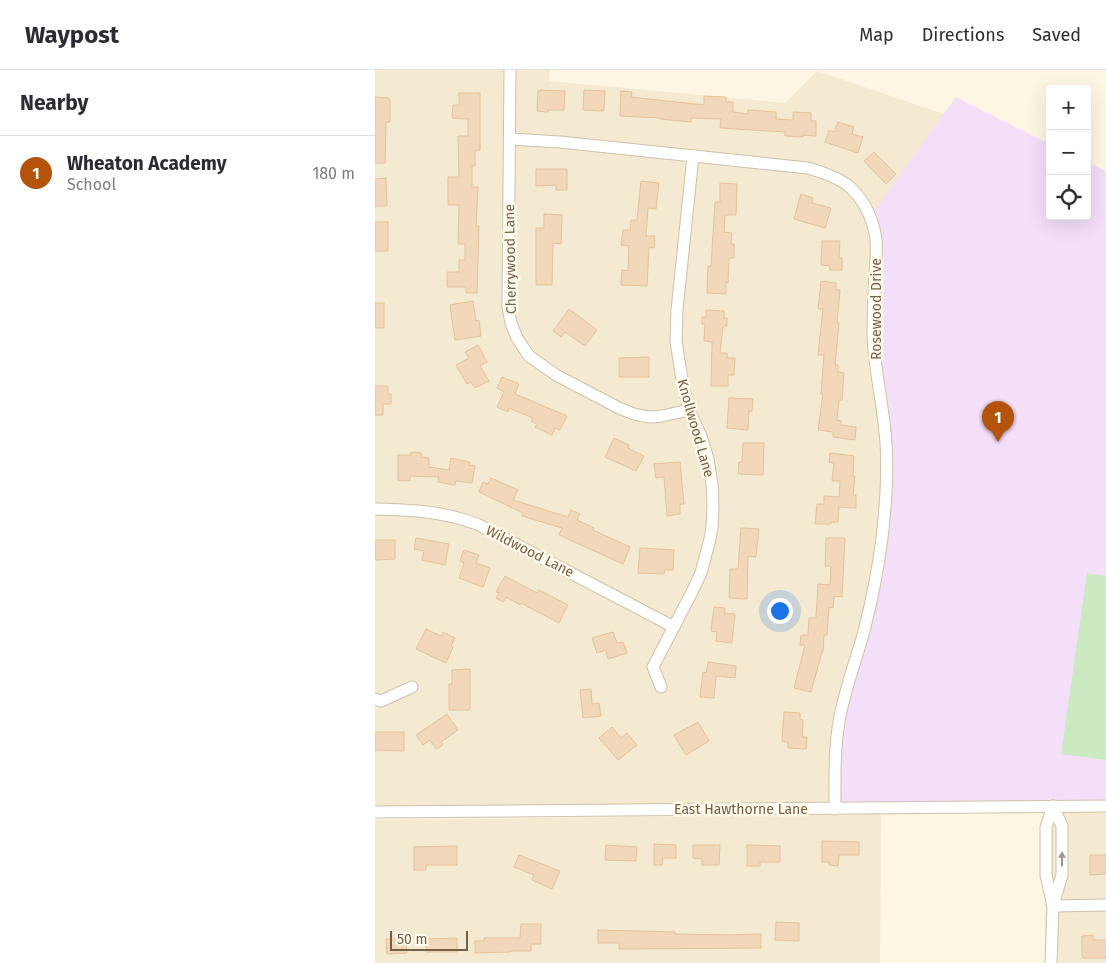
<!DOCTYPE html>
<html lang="en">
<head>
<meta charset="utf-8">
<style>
	body { margin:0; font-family:"Fira Sans",sans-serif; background:#f7f7f7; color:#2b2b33 }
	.controls { position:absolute; right:15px; top:15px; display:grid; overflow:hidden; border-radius:5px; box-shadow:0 5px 20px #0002 }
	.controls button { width:45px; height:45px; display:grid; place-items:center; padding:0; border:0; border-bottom:1px solid #e1e1e2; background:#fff; color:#2b2b33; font:25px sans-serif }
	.scale { position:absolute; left:15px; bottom:12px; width:78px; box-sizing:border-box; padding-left:5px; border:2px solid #745f49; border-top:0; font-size:14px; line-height:18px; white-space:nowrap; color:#745f49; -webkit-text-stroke:4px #fffae9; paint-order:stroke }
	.you { position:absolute; left:404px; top:540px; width:18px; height:18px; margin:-12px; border:4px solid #fff; border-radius:50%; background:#1a73e8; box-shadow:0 0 0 8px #1a73e833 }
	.badge { display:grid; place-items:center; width:32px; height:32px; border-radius:50%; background:#b45309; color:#fff; font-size:16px; font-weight:700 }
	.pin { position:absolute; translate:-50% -41px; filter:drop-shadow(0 1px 2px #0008) }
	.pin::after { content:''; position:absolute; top:26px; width:18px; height:15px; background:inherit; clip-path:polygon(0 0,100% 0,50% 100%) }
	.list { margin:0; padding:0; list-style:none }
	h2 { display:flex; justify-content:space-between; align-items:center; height:65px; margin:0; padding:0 20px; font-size:21px }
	h2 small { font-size:16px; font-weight:400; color:#7c7c81 }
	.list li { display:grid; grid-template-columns:32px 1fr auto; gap:15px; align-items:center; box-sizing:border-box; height:75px; padding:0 20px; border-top:1px solid #e1e1e2 }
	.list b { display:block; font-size:19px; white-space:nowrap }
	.list p { margin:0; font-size:16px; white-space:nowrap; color:#7c7c81 }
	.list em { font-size:16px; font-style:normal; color:#7c7c81 }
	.icon { flex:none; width:28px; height:28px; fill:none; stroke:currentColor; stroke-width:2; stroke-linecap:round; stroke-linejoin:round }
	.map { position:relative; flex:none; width:731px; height:893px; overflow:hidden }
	header { display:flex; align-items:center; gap:30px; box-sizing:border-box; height:70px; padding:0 25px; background:#fff; border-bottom:1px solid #e1e1e2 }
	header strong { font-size:24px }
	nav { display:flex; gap:28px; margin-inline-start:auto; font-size:18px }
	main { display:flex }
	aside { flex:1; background:#fff }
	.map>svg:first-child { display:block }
	.residential { fill:#f4e9d1 }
	.education { fill:#f3dff8 }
	.green { fill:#cbeac1 }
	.building { fill:#f2d8ba; stroke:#e4c29a }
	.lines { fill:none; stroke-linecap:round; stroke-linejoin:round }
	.minor-casing { stroke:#cfc1ac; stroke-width:13 }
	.minor { stroke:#fff; stroke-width:11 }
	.oneway { fill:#a59789 }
	.labels { text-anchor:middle; stroke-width:5; stroke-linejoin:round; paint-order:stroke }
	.street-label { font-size:14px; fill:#745f49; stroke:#fffae9 }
</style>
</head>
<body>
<header>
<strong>Waypost</strong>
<nav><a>Map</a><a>Directions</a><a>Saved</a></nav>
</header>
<main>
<aside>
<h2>Nearby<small></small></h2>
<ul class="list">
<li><span class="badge">1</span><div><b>Wheaton Academy</b><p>School</p></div><em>180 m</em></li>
</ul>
</aside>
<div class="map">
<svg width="731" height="893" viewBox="0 0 731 893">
	<rect width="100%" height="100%" fill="#fcf6e2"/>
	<!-- residential -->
	<g class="residential">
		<polygon points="0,0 175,0 174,11 410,33 442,1 569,44 499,141 516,405 464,735 0,738"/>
		<polygon points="731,741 731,893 670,893 669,742"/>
		<polygon points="506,744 505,893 0,893 0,750"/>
	</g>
	<!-- education -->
	<polygon class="education" points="581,27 675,74 675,146 712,146 712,92 731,101 731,730 464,735 463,690 471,638 509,473 499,141"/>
	<!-- green -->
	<polygon class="green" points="712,503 731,506 731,690 686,684"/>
	<!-- building -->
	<g class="building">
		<polygon points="163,20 190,21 189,40 173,40 173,42 162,41"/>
		<polygon points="209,20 230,21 229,41 208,40"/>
		<polygon points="246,21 257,22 256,27 329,35 329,26 351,27 351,32 358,32 358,42 373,44 373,40 401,42 401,49 418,50 418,42 436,43 436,51 441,51 441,66 428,65 428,67 410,66 410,62 345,58 346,49 316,48 316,52 285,49 285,48 245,46"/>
		<polygon points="84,23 105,23 105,80 100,80 100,96 97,96 97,117 103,117 101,156 104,156 102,223 91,223 91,217 72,217 72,202 84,202 84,190 90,190 90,174 83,174 84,135 73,135 73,107 84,107 83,66 93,66 93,49 77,48 78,35 84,35"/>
		<polygon points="0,27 15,28 15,52 11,52 10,93 0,93"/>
		<polygon points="463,52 479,57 477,64 488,67 483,83 450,72 454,60 459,62"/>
		<polygon points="499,82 521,104 511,114 489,91"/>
		<polygon points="161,99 192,99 192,120 181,120 181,115 161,116"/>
		<polygon points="11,108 12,136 0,136 0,109"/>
		<polygon points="266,111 284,113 281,139 273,138 271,166 280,166 279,178 274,177 272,216 246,215 247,200 253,201 254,176 246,175 248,160 255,160 256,150 262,150"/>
		<polygon points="345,113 362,114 361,145 350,145 349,162 357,163 356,174 359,174 359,188 354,188 353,213 351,212 351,224 332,223 333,196 336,197 340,132 345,132"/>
		<polygon points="426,124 438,128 437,133 456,138 450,158 419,149"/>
		<polygon points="169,144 187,145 186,174 178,173 177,215 161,215 161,158 169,158"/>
		<rect x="0" y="152" width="13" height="29"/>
		<polygon points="447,171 465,171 464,188 467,188 467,200 455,200 455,196 446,195"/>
		<polygon points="446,211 461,213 461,220 465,220 462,253 464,253 460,295 463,295 463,302 469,303 467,330 464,330 462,350 466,351 466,355 481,357 480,370 458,367 458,362 443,360 448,324 446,324 449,285 443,285 448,239 443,239"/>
		<polygon points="98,231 101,251 104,250 106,266 80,270 75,235"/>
		<rect x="0" y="233" width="9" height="25"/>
		<polygon points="194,239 222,260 210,276 190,262 186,267 178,261"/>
		<polygon points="331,240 349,241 349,248 352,248 352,256 348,256 345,283 352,283 352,288 360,288 359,305 353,305 353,316 336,316 337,272 329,271 330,254 327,254 327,247 331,247"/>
		<polygon points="103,275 112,292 105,296 114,311 100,318 96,312 92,314 81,295 94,288 90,282"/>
		<polygon points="274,287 274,307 244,307 244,288"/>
		<polygon points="127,307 144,314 140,324 192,346 185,360 180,358 177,365 160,357 162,354 156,351 158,348 134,338 133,342 122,337 129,322 122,318"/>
		<polygon points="0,316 13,316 13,324 16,324 16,334 8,334 8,345 0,345"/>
		<polygon points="354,328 378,329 377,341 374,341 373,360 352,358"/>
		<polygon points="239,368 254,375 253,378 269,386 261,401 230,387"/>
		<polygon points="368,373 389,373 388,405 363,404 364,392 367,392"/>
		<polygon points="36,382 46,383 46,387 54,388 54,397 74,400 76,388 95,392 94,395 100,396 97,413 81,411 80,415 63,412 64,407 35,406 35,411 23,410 23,385 36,385"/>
		<polygon points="455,383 479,386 478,406 480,406 478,425 481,425 481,438 464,437 463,452 456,452 456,454 440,454 442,434 449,434 449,426 464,427 465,411 457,411 459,393 454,392"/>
		<polygon points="305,392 309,434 305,434 305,444 292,446 289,407 281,408 279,394"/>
		<polygon points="116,408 143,420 138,430 193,447 196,440 205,444 202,450 219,458 218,460 255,477 248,494 184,465 187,458 147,446 148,443 104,422 108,412 113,414"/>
		<polygon points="366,458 384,459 381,487 373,486 372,529 354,528 355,499 363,499"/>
		<polygon points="41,468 74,474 70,495 47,490 49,481 39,479"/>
		<polygon points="451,468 470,468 467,527 459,526 458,538 454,537 452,565 449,565 448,582 447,582 436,622 419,618 430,575 425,575 426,565 433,565 434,548 441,548 443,514 455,515 456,496 450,496"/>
		<polygon points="0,470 20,470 20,489 0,490"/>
		<polygon points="265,478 299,480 298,500 290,500 289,504 263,503"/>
		<polygon points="89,480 104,485 101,493 115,498 108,517 84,508 89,493 85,491"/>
		<polygon points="130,506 162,523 164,520 193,535 184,553 146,533 145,535 131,527 128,532 121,528 124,523 121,522"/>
		<polygon points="339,537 350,538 349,543 360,544 357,573 341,571 342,562 336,561"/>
		<polygon points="51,559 66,566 68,562 80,568 76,576 78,577 71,593 41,579"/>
		<polygon points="238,562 242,573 248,572 252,583 233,589 231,580 222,583 217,568"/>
		<polygon points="333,592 361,596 360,608 341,606 339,628 325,627 328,602 331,603"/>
		<polygon points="95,599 95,640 74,640 74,614 77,614 77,600"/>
		<polygon points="216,619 217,634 224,633 226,646 208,648 205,620"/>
		<polygon points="409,642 425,643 425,649 428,650 427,667 432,667 431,679 413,678 413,672 407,671"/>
		<polygon points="72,644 83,660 66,672 68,675 61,679 55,670 48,675 41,665"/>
		<polygon points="323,652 334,671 311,685 299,665"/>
		<polygon points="237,657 246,668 252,663 262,675 243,690 224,668"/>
		<polygon points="0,662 29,662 29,681 0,680"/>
		<polygon points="447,771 484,772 484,785 464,785 463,796 454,795 454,792 447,792"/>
		<polygon points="279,774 301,775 301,788 288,788 287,795 279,795"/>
		<polygon points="231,775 262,777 261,791 230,790"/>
		<polygon points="318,775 345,775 344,795 327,795 327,789 318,788"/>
		<polygon points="372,775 405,776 405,792 385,792 385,796 372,796"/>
		<polygon points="82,776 82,795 51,795 51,800 39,800 39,777"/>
		<polygon points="144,785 185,801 177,819 157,810 159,805 139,797"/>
		<polygon points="715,785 731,785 731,804 715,805"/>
		<polygon points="401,852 424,853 424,871 400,870"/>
		<polygon points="146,854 166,854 166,874 156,874 156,881 136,881 136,882 100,883 100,871 109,871 109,868 145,868"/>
		<polygon points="223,860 300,862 300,864 355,865 386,864 386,878 244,879 244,873 223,873"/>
		<polygon points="718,865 718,870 731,870 731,888 707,888 707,866"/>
		<polygon points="82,868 82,882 51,882 51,869"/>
		<polygon points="11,869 31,869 32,883 12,884"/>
	</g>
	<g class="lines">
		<!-- minor casing -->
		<g class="minor-casing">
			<g id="minor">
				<polyline points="135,0 133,237 136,253 142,268 154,286 181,305 244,338 259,344 268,346 277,347 287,346 314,340"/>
				<path d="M135 69 185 72 433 98C447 102 466 108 477 119 490 132 499 151 501 170 502 181 501 192 500 204 499 224 498 244 498 264 499 297 507 329 510 362 514 397 511 433 507 468 503 499 497 530 489 561 481 591 469 621 464 652 459 681 460 710 460 739"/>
				<path d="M0 439C37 440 67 441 102 454L299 557"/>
				<polyline points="286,617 278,597 318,520 326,503 335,469 337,457 338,435 337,414 333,389 326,366 314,340 307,310 301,271 302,240 318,86"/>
				<polyline points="0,629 6,631 37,617"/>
				<polyline points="0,742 731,736"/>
				<polyline points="678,835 687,805 687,756 678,736"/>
				<polyline points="678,836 731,835"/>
				<polyline points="676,893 678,836 671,805 671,757 678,736"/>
			</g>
		</g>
		<!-- minor -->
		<use href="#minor" class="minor"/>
	</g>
	<!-- one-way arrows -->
	<defs><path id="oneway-solid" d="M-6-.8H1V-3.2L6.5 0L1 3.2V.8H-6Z" transform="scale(1.25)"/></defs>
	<use class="oneway" href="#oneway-solid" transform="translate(687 789) rotate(-90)"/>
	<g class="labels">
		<!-- street labels -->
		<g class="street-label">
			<text transform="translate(135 189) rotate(-91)" y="5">Cherrywood Lane</text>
			<text transform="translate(501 239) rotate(-90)" y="5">Rosewood Drive</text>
			<text transform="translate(321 358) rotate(74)" y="5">Knollwood Lane</text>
			<text transform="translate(155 481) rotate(27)" y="5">Wildwood Lane</text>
			<text x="366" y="744">East Hawthorne Lane</text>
		</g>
	</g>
</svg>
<div class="controls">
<button>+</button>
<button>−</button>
<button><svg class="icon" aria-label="locate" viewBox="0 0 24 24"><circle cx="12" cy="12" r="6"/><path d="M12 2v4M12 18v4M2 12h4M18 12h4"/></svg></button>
</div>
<div class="scale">50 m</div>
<div class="you"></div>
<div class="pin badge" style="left:623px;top:372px">1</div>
</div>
</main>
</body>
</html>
